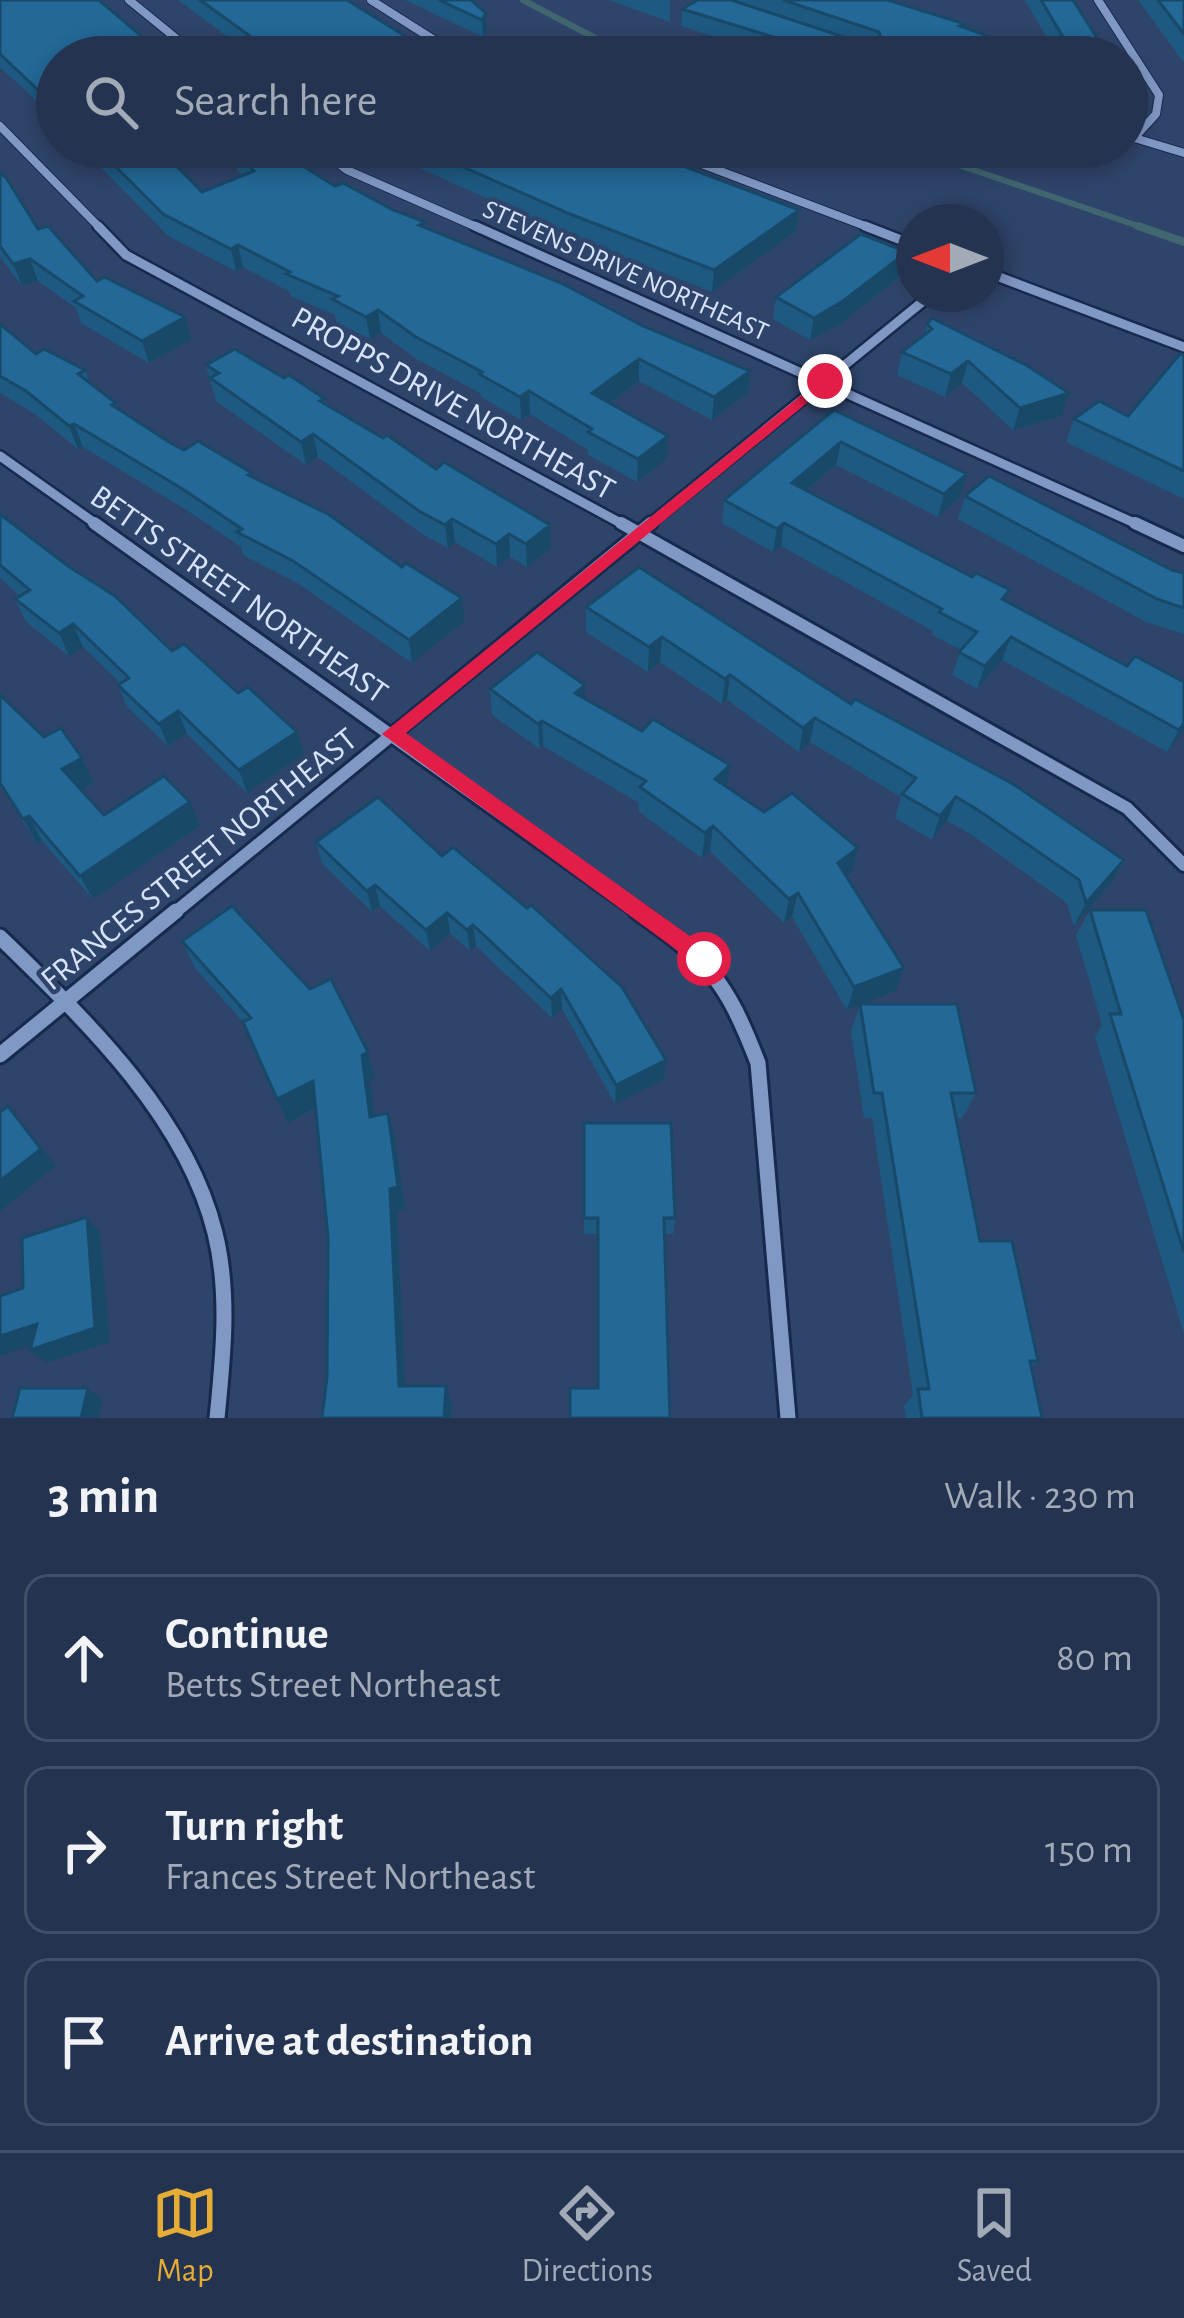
<!DOCTYPE html>
<html lang="en">
<head>
<meta charset="utf-8">
<style>
	body { margin:0; font-family:"Alegreya Sans",sans-serif; background:#2f3f5a; color:#f1f3f6 }
	.compass { position:absolute; left:896px; top:204px; width:108px; height:108px; border-radius:50%; background:#233350; box-shadow:0 6px 18px #0003; rotate:270deg }
	.stop { position:absolute; width:36px; height:36px; margin:-27px; border:9px solid #e11d48; border-radius:50%; background:#fff }
	.stop.end { background:#e11d48; border-color:#fff; box-shadow:0 3px 12px #0008 }
	.list { margin:0; padding:0; list-style:none }
	h2 { display:flex; justify-content:space-between; align-items:center; height:156px; margin:0; padding:0 48px; font-size:51px }
	h2 small { font-size:39px; font-weight:400; color:#a3aab7 }
	.list li { display:grid; grid-template-columns:78px 1fr auto; gap:36px; align-items:center; box-sizing:border-box; height:168px; margin:0 24px 24px; padding:0 24px; border:3px solid #404e67; border-radius:24px }
	.list b { display:block; font-size:45px; white-space:nowrap }
	.list p { margin:0; font-size:39px; white-space:nowrap; color:#a3aab7 }
	.list em { font-size:39px; font-style:normal; color:#a3aab7 }
	.icon { flex:none; width:66px; height:66px; fill:none; stroke:currentColor; stroke-width:2; stroke-linecap:round; stroke-linejoin:round }
	.map { position:relative; flex:none; width:1184px; height:1418px; overflow:hidden }
	.search { position:absolute; background:#233350; box-shadow:0 6px 18px #0003; left:36px; right:36px; top:36px; height:132px; display:flex; align-items:center; gap:30px; box-sizing:border-box; padding:0 42px; border-radius:66px; color:#a3aab7; font-size:45px }
	.sheet { height:732px; background:#233350 }
	nav { display:flex; justify-content:space-around; align-items:center; box-sizing:border-box; height:168px; border-top:3px solid #404e67; background:#233350; font-size:33px; color:#a3aab7 }
	nav a { display:grid; justify-items:center; gap:6px }
	nav .on { color:#e5ad35 }
	.map>svg:first-child { display:block }
	.lines { fill:none; stroke-linecap:round; stroke-linejoin:round }
	.stream-far1 { stroke:#406670; stroke-width:6 }
	.stream { stroke:#406670; stroke-width:8 }
	.street-far3-casing { stroke:#17294d; stroke-width:10 }
	.street-far2-casing { stroke:#17294d; stroke-width:14 }
	.street-far1-casing { stroke:#17294d; stroke-width:18 }
	.street-casing { stroke:#17294d; stroke-width:21 }
	.street-far3 { stroke:#8098c4; stroke-width:8 }
	.street-far2 { stroke:#8098c4; stroke-width:9 }
	.street-far1 { stroke:#8098c4; stroke-width:12 }
	.street { stroke:#8098c4; stroke-width:15 }
	.wall { fill:#1e5981; fill-rule:evenodd }
	.shaded-wall { fill:#184969 }
	.building { fill:#236896; stroke:#184969; stroke-width:3 }
	.route { fill:#e11d48 }
	.labels { text-anchor:middle; stroke-width:9; stroke-linejoin:round; paint-order:stroke }
	.far-street-label { font-size:27px; fill:#d6e3fb; stroke:#2f446a }
	.street-label { font-size:33px; fill:#d6e3fb; stroke:#2f446a }
</style>
</head>
<body>
<div class="map">
<svg width="1184" height="1418" viewBox="0 0 1184 1418">
	<rect width="100%" height="100%" fill="#2f446a"/>
	<g class="lines">
		<!-- stream-far1 -->
		<g class="stream-far1">
			<polyline points="523,0 601,41 646,57"/>
			<polyline points="906,147 1147,229"/>
		</g>
		<!-- stream -->
		<polyline class="stream" points="1138,226 1184,242"/>
		<!-- street-far3 casing -->
		<g class="street-far3-casing">
			<g id="street-far3">
				<polyline points="129,0 199,57"/>
				<polyline points="371,0 461,57"/>
				<polyline points="1098,0 1159,95 1156,114 1134,138"/>
				<polyline points="0,126 101,229"/>
				<polyline points="1128,136 1184,153"/>
				<polyline points="317,147 347,170 481,229"/>
				<polyline points="657,147 873,229"/>
			</g>
		</g>
		<!-- street-far2 casing -->
		<g class="street-far2-casing">
			<g id="street-far2">
				<polyline points="98,226 126,255 626,526"/>
				<polyline points="475,226 1141,526"/>
				<polyline points="865,226 914,245"/>
				<polyline points="986,272 1184,347"/>
				<polyline points="0,456 99,526"/>
				<polyline points="647,526 932,294"/>
			</g>
		</g>
		<!-- street-far1 casing -->
		<g class="street-far1-casing">
			<g id="street-far1">
				<polyline points="94,523 641,914"/>
				<polyline points="621,523 1127,808 1184,865"/>
				<polyline points="1135,523 1184,546"/>
				<polyline points="173,914 651,523"/>
			</g>
		</g>
		<!-- street casing -->
		<g class="street-casing">
			<g id="street">
				<path d="M637 911C710 963 725 978 758 1063L788 1418"/>
				<path d="M0 937C84 1019 186 1115 215 1233 230 1293 223 1358 217 1418"/>
				<polyline points="0,1055 176,911"/>
			</g>
		</g>
		<!-- street-far3 -->
		<use href="#street-far3" class="street-far3"/>
		<!-- street-far2 -->
		<use href="#street-far2" class="street-far2"/>
		<!-- street-far1 -->
		<use href="#street-far1" class="street-far1"/>
		<!-- street -->
		<use href="#street" class="street"/>
	</g>
	<!-- wall -->
	<g class="wall">
		<polygon points="0,0 57,57 57,122 20,85 0,68"/>
		<polygon points="178,0 347,0 439,57 255,57"/>
		<polygon points="405,0 471,0 486,13 487,30 483,37"/>
		<polygon points="609,0 670,0 670,22"/>
		<polygon points="698,0 888,0 964,28 1034,57 779,57 681,26 682,9"/>
		<polygon points="1025,0 1073,0 1109,57 1058,57"/>
		<polygon points="1139,0 1184,0 1184,63 1139,1"/>
		<path d="M81 147H273L335 186 643 326 750 371 748 393 712 420 639 381 610 403 667 459 637 482 588 455V450L530 414 521 420 481 397 480 393 418 360 381 333 370 339 336 322 335 315 291 296 290 292 243 267 236 271 168 236ZM223 154 243 176 202 192 178 167Z"/>
		<polygon points="377,147 633,147 796,231 712,292 570,236 402,160 397,162"/>
		<polygon points="0,172 38,229 97,281 191,340 149,363 81,323 76,308 38,281 22,286 0,257"/>
		<polygon points="907,252 903,274 840,324 810,340 773,319 776,297"/>
		<polygon points="0,324 36,354 85,370 90,383 116,403 119,410 184,450 252,473 253,478 465,621 412,663 299,584 243,555 241,547 188,511 83,447 78,449 35,414 0,393"/>
		<polygon points="927,324 1062,416 1013,430 962,383 945,397 897,375 902,352 925,334"/>
		<polygon points="1184,355 1184,499 1066,442 1074,419 1128,416"/>
		<polygon points="206,365 284,378 325,399 326,405 551,548 527,567 510,557 497,567 455,542 448,548 422,534 318,457 306,465 216,401"/>
		<polygon points="834,410 967,474 960,497 938,517 836,465 806,491 1127,666 1184,682 1184,730 1167,752 1002,660 977,689 952,675 961,650 932,635 933,631 781,546 773,552 722,523 724,500"/>
		<polygon points="965,496 1184,573 1184,634 1146,622 958,519"/>
		<polygon points="0,514 172,651 297,732 304,754 247,793 187,734 168,746 127,707 118,685 120,683 83,647 69,656 26,622 15,599 20,596 0,578"/>
		<polygon points="586,607 851,704 1124,860 1111,883 1074,926 1067,903 969,833 947,821 932,840 895,818 901,797 810,742 799,752 727,700 722,704 660,662 648,672 586,632"/>
		<polygon points="585,685 585,699 727,787 764,812 858,848 852,872 846,876 896,991 861,1004 976,1093 962,1118 956,1118 980,1241 1038,1361 1031,1367 1042,1418 906,1418 904,1406 913,1395 872,1118 864,1118 851,1031 860,1004 847,1010 792,917 784,923 710,851 702,858 639,812 639,803 543,746 540,749 492,715 490,689"/>
		<polygon points="0,695 44,737 82,758 94,783 81,790 104,815 200,826 93,899 42,841 37,844 0,785"/>
		<polygon points="378,797 666,1060 664,1079 615,1104 562,1009 552,1018 476,946 470,951 450,933 430,951 380,906 372,912 322,863 316,842"/>
		<polygon points="1090,910 1184,1020 1184,1334 1095,1037 1102,1025 1076,935"/>
		<polygon points="182,941 368,1052 375,1077 370,1080 374,1116 395,1136 405,1209 397,1211 405,1386 452,1403 451,1418 322,1418 327,1377 328,1237 316,1109 288,1123 243,1022 195,968"/>
		<polygon points="584,1123 675,1218 673,1234 664,1234 598,1388 597,1234 584,1234"/>
	</g>
	<!-- shaded-wall -->
	<g class="shaded-wall">
		<polygon points="486,13 487,30 483,37 482,20"/>
		<polygon points="168,147 222,147 223,154 166,170 160,149"/>
		<polygon points="395,147 401,147 402,160 397,162"/>
		<polygon points="799,210 796,231 712,292 714,270"/>
		<polygon points="238,245 243,267 236,271 231,249"/>
		<polygon points="907,252 903,274 840,324 810,340 814,318"/>
		<polygon points="30,259 38,281 22,286 13,264"/>
		<polygon points="378,310 381,333 370,339 366,317"/>
		<polygon points="185,317 191,340 149,363 142,341"/>
		<polygon points="639,359 639,381 592,416 592,393"/>
		<polygon points="968,361 962,383 945,397 951,374"/>
		<polygon points="750,371 748,393 712,420 714,397"/>
		<polygon points="529,391 530,414 521,420 520,397"/>
		<polygon points="1069,393 1062,416 1013,430 1020,408"/>
		<polygon points="74,424 83,447 78,449 69,426"/>
		<polygon points="313,434 318,457 306,465 301,442"/>
		<polygon points="668,436 667,459 637,482 638,459"/>
		<polygon points="841,442 836,465 788,506 792,483"/>
		<polygon points="967,474 960,497 938,517 944,494"/>
		<polygon points="452,519 455,542 448,548 445,525"/>
		<polygon points="784,523 781,546 773,552 777,529"/>
		<polygon points="550,525 551,548 527,567 526,544"/>
		<polygon points="509,534 510,557 497,567 496,544"/>
		<polygon points="462,598 465,621 412,663 409,640"/>
		<polygon points="73,624 83,647 69,656 59,633"/>
		<polygon points="662,637 660,662 648,672 649,647"/>
		<polygon points="1011,637 1002,660 977,689 985,666"/>
		<polygon points="730,675 727,700 722,704 725,679"/>
		<polygon points="585,685 585,711 575,693"/>
		<polygon points="178,711 187,734 168,746 159,724"/>
		<polygon points="815,718 810,742 799,752 803,728"/>
		<polygon points="542,721 543,746 540,749 538,724"/>
		<polygon points="1184,723 1184,730 1167,752 1179,730"/>
		<polygon points="297,732 304,754 247,793 239,770"/>
		<polygon points="82,758 94,783 75,794 62,769"/>
		<polygon points="730,765 726,791 715,779"/>
		<polygon points="956,797 947,821 932,840 940,816"/>
		<polygon points="190,802 200,826 93,899 80,876"/>
		<polygon points="29,816 42,841 37,844 23,819"/>
		<polygon points="713,826 710,851 702,858 705,833"/>
		<polygon points="858,848 852,872 832,887 838,863"/>
		<polygon points="1124,860 1111,883 1074,926 1086,903"/>
		<polygon points="375,885 380,906 372,912 367,891"/>
		<polygon points="798,893 792,917 784,923 789,899"/>
		<polygon points="447,913 450,933 430,951 426,930"/>
		<polygon points="473,925 476,946 470,951 467,930"/>
		<polygon points="904,968 896,991 847,1010 854,987"/>
		<polygon points="561,989 562,1009 552,1018 551,998"/>
		<polygon points="368,1052 375,1077 370,1080 378,1140 370,1117 362,1055"/>
		<polygon points="666,1060 664,1079 615,1104 616,1085"/>
		<polygon points="313,1081 322,1105 288,1123 277,1099"/>
		<polygon points="8,1106 56,1166 0,1211 0,1181"/>
		<polygon points="388,1113 395,1136 405,1209 397,1211 406,1403 399,1386"/>
		<polygon points="87,1217 100,1233 110,1342 47,1363 30,1350"/>
		<polygon points="37,1324 53,1338 0,1356 0,1336"/>
		<polygon points="446,1386 452,1403 451,1418 444,1418"/>
		<polygon points="88,1388 103,1400 99,1418 81,1418"/>
	</g>
	<!-- building -->
	<g class="building">
		<polygon points="0,0 99,0 166,57 57,57 57,108 0,54"/>
		<polygon points="200,0 347,0 439,57 279,57"/>
		<polygon points="439,0 471,0 486,13 482,20"/>
		<polygon points="698,0 731,0 874,47 883,45 879,32 783,0 888,0 965,24 960,26 1035,53 1033,57 801,57 783,51 780,39 682,9"/>
		<polygon points="1041,0 1073,0 1109,57 1075,57"/>
		<polygon points="1158,0 1184,0 1184,34"/>
		<polygon points="96,147 168,147 160,149 202,192 254,171 232,147 273,147 335,186 343,183 393,210 425,222 419,225 561,283 643,326 750,371 714,397 639,359 592,393 668,436 638,459 588,432 592,429 529,391 520,397 479,374 482,372 416,337 378,310 366,317 332,299 338,296 286,274 290,272 238,245 231,249 163,214"/>
		<polygon points="418,147 633,147 799,210 714,270 570,214"/>
		<polygon points="0,172 7,179 38,229 48,226 97,281 104,277 185,317 142,341 74,301 83,296 30,259 13,264 0,246"/>
		<polygon points="861,234 907,252 843,301 814,318 776,297"/>
		<polygon points="932,318 1026,365 1069,393 1020,408 968,361 951,374 902,352 932,329 927,324"/>
		<polygon points="0,324 36,354 44,349 85,370 78,374 116,403 112,405 169,442 184,450 198,441 252,473 248,475 328,514 402,567 406,563 462,598 409,640 293,561 237,532 242,529 181,488 74,424 69,426 26,391 0,376"/>
		<polygon points="235,349 284,378 289,375 325,399 320,401 383,438 387,435 436,469 444,462 550,525 526,544 509,534 496,544 452,519 445,525 419,511 313,434 301,442 210,378 219,373 206,365"/>
		<polygon points="1180,354 1184,355 1184,471 1074,419 1099,401 1128,416"/>
		<polygon points="834,410 967,474 944,494 841,442 792,483 972,577 976,573 1010,590 1002,599 1127,666 1135,656 1184,682 1184,723 1179,730 1011,637 985,666 959,652 977,632 939,612 942,609 784,523 777,529 724,500"/>
		<polygon points="989,476 1172,570 1184,573 1184,608 1157,599 965,496"/>
		<polygon points="0,514 68,566 115,596 172,651 184,644 238,693 248,687 297,732 239,770 178,711 159,724 118,685 129,678 73,624 59,633 15,599 30,590 0,565"/>
		<polygon points="639,567 851,704 855,699 1013,784 1124,860 1086,903 1079,880 978,810 956,797 940,816 902,794 916,778 815,718 803,728 730,675 725,679 662,637 649,647 586,607"/>
		<polygon points="537,652 585,685 575,693 642,731 653,719 730,765 715,779 764,812 792,793 858,848 838,863 904,968 854,987 798,893 789,899 713,826 705,833 640,787 646,781 542,721 538,724 490,689"/>
		<polygon points="0,695 44,737 61,728 82,758 62,769 104,815 164,776 190,802 80,876 29,816 23,819 0,783"/>
		<polygon points="378,797 442,856 453,847 527,908 531,905 622,987 666,1060 616,1085 561,989 551,998 473,925 467,930 447,913 426,930 375,885 367,891 316,842"/>
		<polygon points="232,906 310,989 331,979 368,1052 362,1055 370,1117 388,1113 398,1187 390,1189 399,1386 446,1386 444,1418 322,1418 327,1377 328,1237 313,1081 277,1099 243,1022 251,1018 182,941"/>
		<polygon points="1090,910 1146,910 1184,1020 1184,1252 1110,1014 1121,1014"/>
		<polygon points="860,1004 957,1004 976,1093 951,1093 980,1241 1012,1241 1038,1361 1030,1361 1042,1418 922,1418 918,1389 929,1389 882,1093 874,1093"/>
		<polygon points="8,1106 41,1149 0,1181 0,1112"/>
		<polygon points="584,1123 671,1123 675,1218 664,1218 670,1418 570,1418 570,1388 598,1388 598,1218 584,1218"/>
		<polygon points="87,1217 95,1328 30,1350 37,1324 0,1336 0,1296 23,1288 22,1238"/>
		<polygon points="20,1388 88,1388 81,1418 12,1418"/>
	</g>
	<!-- route -->
	<polygon class="route" points="825,376 833,381 830,384 406,733 712,952 716,959 704,970 382,734"/>
	<g class="labels">
		<!-- far-street labels -->
		<g class="far-street-label">
			<text transform="translate(626 270) rotate(24)" y="9">STEVENS DRIVE NORTHEAST</text>
		</g>
		<!-- street labels -->
		<g class="street-label">
			<text transform="translate(454 402) rotate(29)" y="12">PROPPS DRIVE NORTHEAST</text>
			<text transform="translate(240 593) rotate(35)" y="12">BETTS STREET NORTHEAST</text>
			<text transform="translate(198 858) rotate(-39)" y="12">FRANCES STREET NORTHEAST</text>
		</g>
	</g>
</svg>
<svg class="compass" viewBox="-18 -18 36 36"><path d="M0-13l5 13h-10z" fill="#e53935"/><path d="M0 13l5-13h-10z" fill="#a3aab7"/></svg>
<div class="stop" style="left:704px;top:959px"></div>
<div class="stop end" style="left:825px;top:381px"></div>
<div class="search"><svg class="icon" aria-label="search" viewBox="0 0 24 24"><circle cx="10" cy="10" r="6"/><path d="M15 15l6 6"/></svg>Search here</div>
</div>
<section class="sheet">
<h2>3 min<small>Walk · 230 m</small></h2>
<ul class="list">
<li><svg class="icon" aria-label="ahead" viewBox="0 0 24 24"><path d="M12 20V5M6 11l6-6 6 6"/></svg><div><b>Continue</b><p>Betts Street Northeast</p></div><em>80 m</em></li>
<li><svg class="icon" aria-label="right" viewBox="0 0 24 24"><path d="M7 20v-9h11M14 6l5 5-5 5"/></svg><div><b>Turn right</b><p>Frances Street Northeast</p></div><em>150 m</em></li>
<li><svg class="icon" aria-label="arrive" viewBox="0 0 24 24"><path d="M6 21V4h12l-3 4 3 4H6"/></svg><div><b>Arrive at destination</b></div></li>
</ul>
</section>
<nav>
<a class="on"><svg class="icon" aria-label="map" viewBox="0 0 24 24"><path d="M3 6l6-2 6 2 6-2v14l-6 2-6-2-6 2zM9 4v14M15 6v14"/></svg>Map</a>
<a><svg class="icon" aria-label="directions" viewBox="0 0 24 24"><path d="M12 3l9 9-9 9-9-9zM9 14v-3h6M13 9l2 2-2 2"/></svg>Directions</a>
<a><svg class="icon" aria-label="saved" viewBox="0 0 24 24"><path d="M7 4h10v16l-5-4-5 4z"/></svg>Saved</a>
</nav>
</body>
</html>
